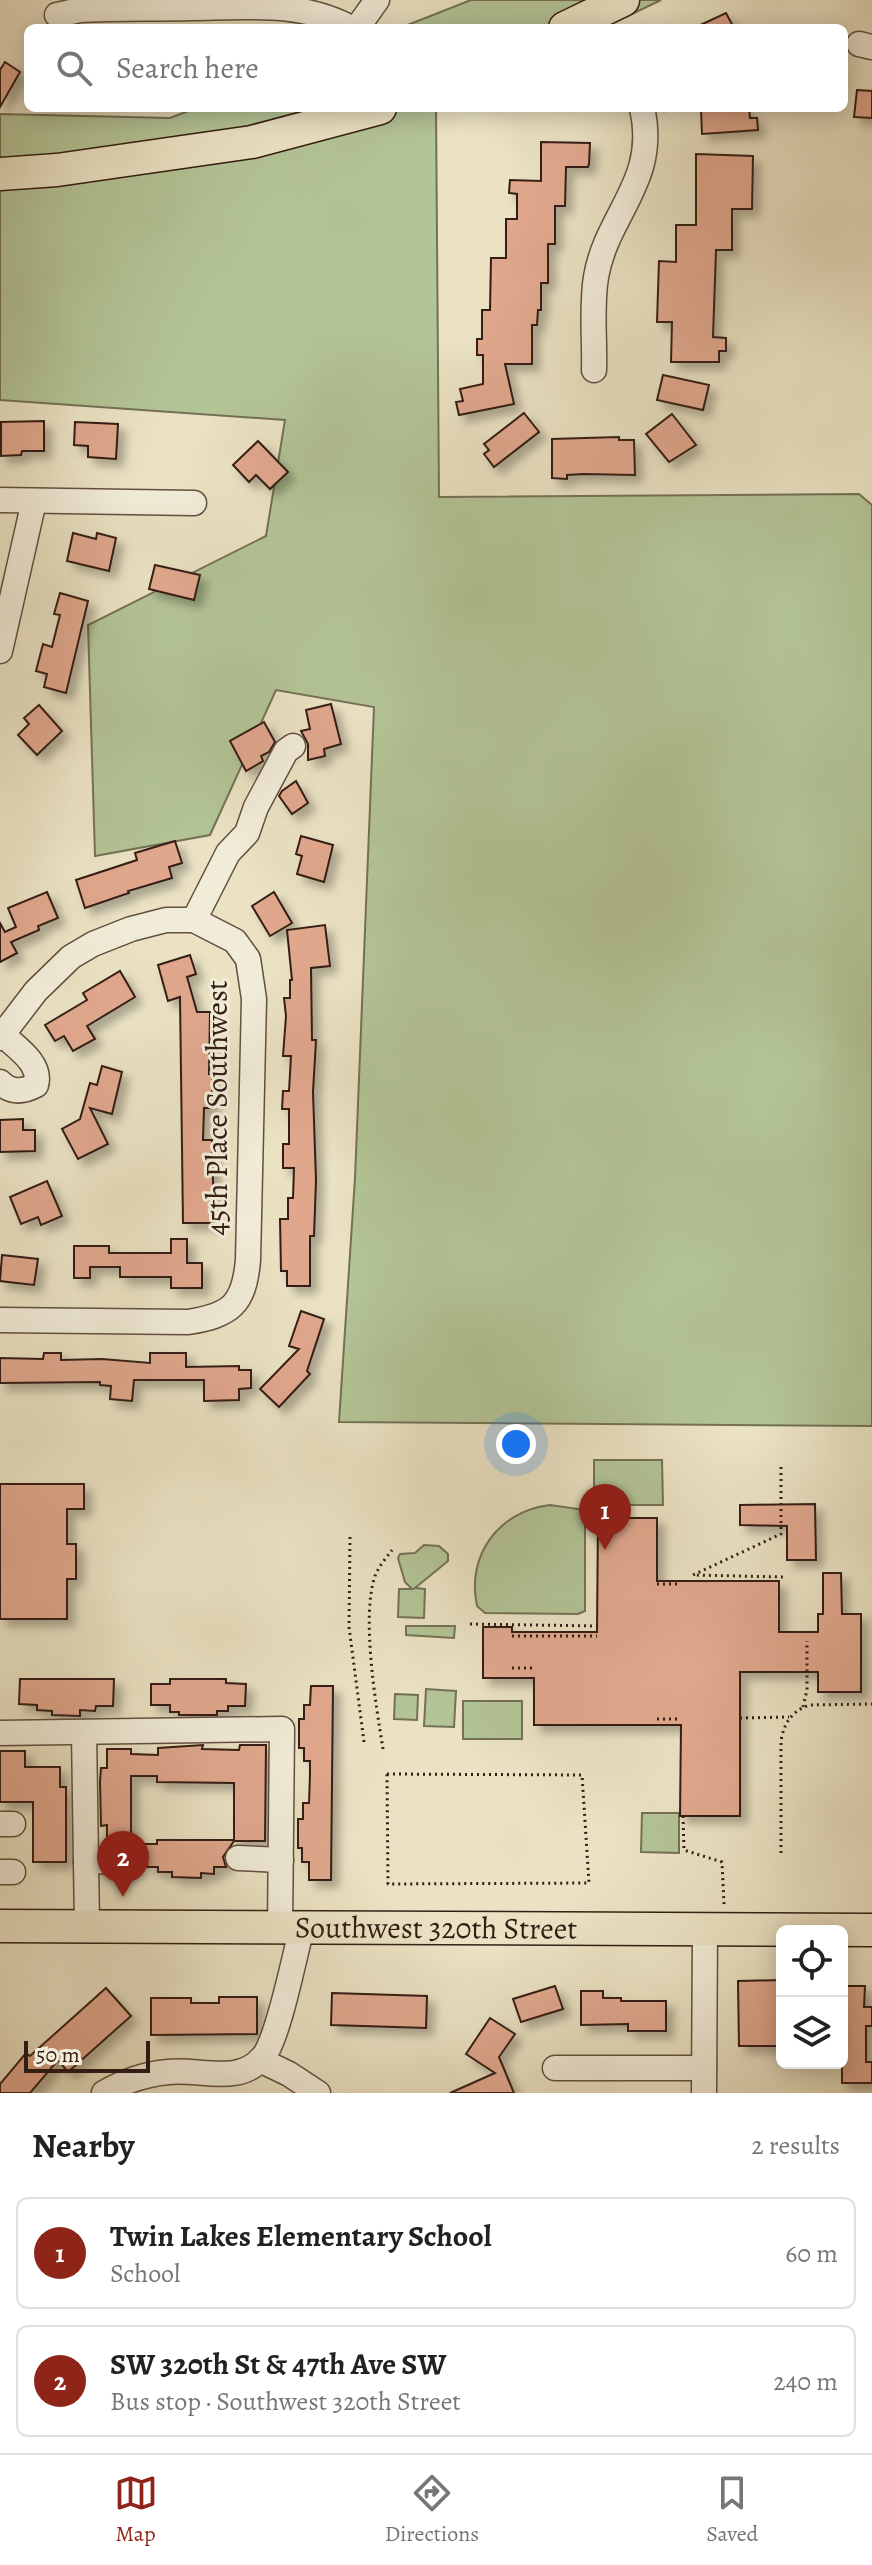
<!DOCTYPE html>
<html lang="en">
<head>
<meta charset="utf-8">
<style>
	body { margin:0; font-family:Alegreya,serif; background:#f6f6f6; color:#222 }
	.controls { position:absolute; right:24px; bottom:24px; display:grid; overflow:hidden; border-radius:12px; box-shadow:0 4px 20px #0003 }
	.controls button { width:72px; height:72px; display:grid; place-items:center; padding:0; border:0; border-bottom:2px solid #e0e0e0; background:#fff; color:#222; font:40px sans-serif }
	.scale { position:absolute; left:24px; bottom:20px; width:126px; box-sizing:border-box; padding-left:8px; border:4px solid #341e13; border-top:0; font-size:22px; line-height:28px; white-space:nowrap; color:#341e13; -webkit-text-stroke:6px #f1ecd8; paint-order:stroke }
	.you { position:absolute; left:516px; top:1444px; width:28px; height:28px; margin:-20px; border:6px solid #fff; border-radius:50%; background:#1a73e8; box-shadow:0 0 0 12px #1a73e833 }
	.badge { display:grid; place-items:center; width:52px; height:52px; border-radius:50%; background:#8f2418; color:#fff; font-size:26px; font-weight:700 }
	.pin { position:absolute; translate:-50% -66px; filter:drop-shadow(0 2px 4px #0008) }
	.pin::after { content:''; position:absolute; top:42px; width:28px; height:24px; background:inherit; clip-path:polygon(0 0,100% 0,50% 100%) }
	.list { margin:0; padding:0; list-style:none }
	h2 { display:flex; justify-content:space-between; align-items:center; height:104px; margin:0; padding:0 32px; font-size:34px }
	h2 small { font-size:26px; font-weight:400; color:#767676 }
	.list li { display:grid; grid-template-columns:52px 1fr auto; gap:24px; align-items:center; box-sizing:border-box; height:112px; margin:0 16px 16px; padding:0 16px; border:2px solid #e0e0e0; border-radius:12px }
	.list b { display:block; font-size:30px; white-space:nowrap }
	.list p { margin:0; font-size:26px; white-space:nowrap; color:#767676 }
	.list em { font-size:26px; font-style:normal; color:#767676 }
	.icon { flex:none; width:44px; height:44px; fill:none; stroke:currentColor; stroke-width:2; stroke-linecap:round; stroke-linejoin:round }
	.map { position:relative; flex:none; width:872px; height:2093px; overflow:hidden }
	.search { position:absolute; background:#fff; box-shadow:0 4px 20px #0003; left:24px; right:24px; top:24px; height:88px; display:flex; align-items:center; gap:20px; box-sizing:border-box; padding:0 28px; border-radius:12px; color:#767676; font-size:30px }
	.sheet { height:360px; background:#fff }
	nav { display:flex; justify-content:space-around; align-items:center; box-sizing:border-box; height:112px; border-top:2px solid #e0e0e0; background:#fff; font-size:22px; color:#767676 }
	nav a { display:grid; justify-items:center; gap:4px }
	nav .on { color:#8f2418 }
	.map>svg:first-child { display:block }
	.green { fill:#b3c496; stroke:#747154; stroke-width:2 }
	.building { fill:#e0a78d; stroke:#341e13; stroke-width:2; filter:url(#shadow) }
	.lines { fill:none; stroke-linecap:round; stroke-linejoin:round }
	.minor-casing { stroke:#624f3f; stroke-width:27 }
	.major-casing { stroke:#341e13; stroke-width:35 }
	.path { stroke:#341e13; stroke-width:3; stroke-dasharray:2 4; stroke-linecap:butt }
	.minor { stroke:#f1ecd8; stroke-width:24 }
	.major { stroke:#eae2c3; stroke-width:32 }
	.labels { text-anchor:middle; stroke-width:6; stroke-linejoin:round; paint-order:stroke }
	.street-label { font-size:30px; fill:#341e13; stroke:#f1ecd8 }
</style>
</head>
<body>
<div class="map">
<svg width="872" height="2093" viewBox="0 0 872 2093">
	<defs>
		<filter id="shadow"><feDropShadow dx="7" dy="7" stdDeviation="4" flood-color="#0004"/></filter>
	</defs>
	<rect width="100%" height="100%" fill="#eae2c3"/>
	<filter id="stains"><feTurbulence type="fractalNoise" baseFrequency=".0025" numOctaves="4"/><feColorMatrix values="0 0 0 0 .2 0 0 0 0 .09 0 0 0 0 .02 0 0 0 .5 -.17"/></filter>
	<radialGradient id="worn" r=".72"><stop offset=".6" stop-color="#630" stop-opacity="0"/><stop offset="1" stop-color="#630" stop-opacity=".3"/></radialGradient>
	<!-- green -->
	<g class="green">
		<polygon points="471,0 661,0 603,28 400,28"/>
		<polygon points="196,108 436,108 439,497 859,494 872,505 872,1426 339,1422 355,1178 374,707 276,690 210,835 95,856 88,625 266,536 285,420 0,400 0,114 170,118"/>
		<polygon points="594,1460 662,1460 663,1505 594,1505"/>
		<path d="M550 1505 585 1510V1611L578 1614 485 1613 477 1606C466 1555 499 1511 550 1505Z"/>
		<polygon points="424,1545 439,1546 448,1554 448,1561 415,1588 425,1589 424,1618 398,1617 399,1589 412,1589 405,1582 398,1558 400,1554 415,1553"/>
		<polygon points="406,1626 455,1626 454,1638 406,1635"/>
		<polygon points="426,1689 456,1691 454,1727 424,1726"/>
		<polygon points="395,1694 418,1695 417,1720 394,1719"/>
		<rect x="463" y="1701" width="59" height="38"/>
		<polygon points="642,1813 679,1813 679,1853 641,1852"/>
	</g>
	<!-- building -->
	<g class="building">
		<polygon points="726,13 734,28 694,28"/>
		<polygon points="5,62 20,72 0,107 0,70"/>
		<polygon points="857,90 872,91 872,118 854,117"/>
		<polygon points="724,108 749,108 750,118 757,118 758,130 702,134 701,109"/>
		<polygon points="541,142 590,143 589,164 588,167 566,167 565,206 555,206 555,244 548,244 548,283 541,283 541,310 538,310 537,325 532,325 532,364 505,364 514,404 459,415 456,402 463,401 460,389 483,384 483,355 477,355 477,339 482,339 482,310 490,310 491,258 506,258 506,219 517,219 517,194 509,193 510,180 541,181"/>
		<polygon points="696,154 753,156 752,209 732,209 732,250 716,250 713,337 726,338 726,351 719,351 719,362 671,362 672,322 657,322 659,261 676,262 676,225 696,225"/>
		<polygon points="663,375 709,385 703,410 657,400"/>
		<polygon points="524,413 539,432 494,467 484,454 489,450 484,444"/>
		<polygon points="672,414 696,445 669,462 646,434"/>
		<polygon points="44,421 44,451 22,451 21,455 1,456 1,422"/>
		<polygon points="75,422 118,424 116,459 88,457 88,446 74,445"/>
		<polygon points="619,437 619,440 634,440 635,475 584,474 567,475 567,479 552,478 552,439"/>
		<polygon points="258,441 288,472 270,489 256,475 249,482 233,465"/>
		<polygon points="73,533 96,539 97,533 116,538 109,571 67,561"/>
		<polygon points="155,565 200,575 194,600 149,589"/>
		<polygon points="60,593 88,601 66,693 44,687 47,674 36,671 43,644 52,647 60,615 54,614"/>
		<polygon points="331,704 341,744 324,749 325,756 308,760 308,744 301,731 310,729 306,710"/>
		<polygon points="39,705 62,731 37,755 18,735 29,724 24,718"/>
		<polygon points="264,722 275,742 269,752 261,756 263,761 246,771 230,741"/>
		<polygon points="296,781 308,803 292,814 279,796 282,791"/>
		<polygon points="301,836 333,845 324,882 297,874 302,856 296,854"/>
		<polygon points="175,841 182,863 169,867 172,878 128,891 129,893 85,908 76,880 137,860 135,853"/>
		<polygon points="47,892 58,918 38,926 39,930 11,942 17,953 0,962 0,923 5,932 16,927 8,908"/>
		<polygon points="274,892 292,923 270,936 252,906"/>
		<polygon points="325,925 330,966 311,968 312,1040 316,1040 313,1092 316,1180 314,1236 310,1236 310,1286 287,1286 287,1271 281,1271 280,1219 288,1219 288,1198 293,1198 294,1168 283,1168 283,1144 289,1144 289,1109 282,1109 283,1091 289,1091 291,1056 283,1056 286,1016 284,998 290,998 290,980 292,980 287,930"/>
		<polygon points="190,955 196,974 187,977 197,1012 210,1012 209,1074 212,1074 212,1108 204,1108 203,1140 212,1140 214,1223 183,1223 180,997 168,1001 158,965"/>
		<polygon points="120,971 135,997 87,1026 95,1039 73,1051 64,1036 55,1041 45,1025 87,1000 83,993"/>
		<polygon points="102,1066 122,1072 112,1114 90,1108 108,1144 78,1159 62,1129 80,1119 90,1083 97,1085"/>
		<polygon points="23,1119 23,1130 35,1130 35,1151 0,1152 0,1120"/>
		<polygon points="47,1181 62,1216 41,1225 38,1217 21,1224 10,1197"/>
		<polygon points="171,1239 187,1239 187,1263 202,1263 202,1288 171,1288 171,1277 120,1277 120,1267 90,1267 90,1278 74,1278 74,1246 109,1246 109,1253 171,1253"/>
		<polygon points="2,1255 38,1259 34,1285 0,1281"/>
		<polygon points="301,1311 324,1319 307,1371 310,1374 279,1407 260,1389 299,1349 289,1346"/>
		<polygon points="44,1353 61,1353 61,1360 102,1359 150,1363 150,1353 186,1353 186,1367 239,1366 239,1370 251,1370 251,1388 239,1389 239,1400 204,1401 204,1380 134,1380 132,1401 110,1399 111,1386 100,1385 100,1382 0,1383 0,1358 43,1359"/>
		<polygon points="0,1484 84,1484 84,1509 67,1509 67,1544 76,1544 76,1579 67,1579 67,1619 0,1619"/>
		<polygon points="815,1504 816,1560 787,1560 787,1526 740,1525 740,1505"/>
		<polygon points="598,1518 657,1518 657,1581 779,1581 779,1632 818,1632 818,1614 823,1614 823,1573 841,1573 842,1614 861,1614 861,1692 818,1692 818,1672 740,1672 740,1816 680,1816 681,1725 534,1725 534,1678 483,1678 483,1627 512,1627 512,1632 597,1632"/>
		<polygon points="20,1679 114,1679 113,1706 96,1706 95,1711 80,1710 80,1716 52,1715 52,1711 37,1710 37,1705 19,1704"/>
		<polygon points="170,1679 226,1679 226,1683 246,1684 245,1706 228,1706 228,1711 217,1711 217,1715 179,1715 179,1712 170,1712 170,1705 151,1705 151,1684 170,1684"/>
		<polygon points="311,1686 333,1686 331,1880 309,1880 309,1862 302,1862 302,1848 298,1848 298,1819 303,1819 303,1803 309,1803 310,1774 310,1761 304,1761 304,1748 299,1748 299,1719 304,1719 304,1705 310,1705"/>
		<polygon points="203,1745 202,1749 239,1750 240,1745 266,1745 265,1841 234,1841 223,1857 226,1867 214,1867 214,1874 201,1873 201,1878 172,1877 172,1872 158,1872 158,1867 147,1867 147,1853 139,1844 157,1844 157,1840 234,1840 234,1783 157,1782 157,1776 131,1776 131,1843 107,1843 107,1825 101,1826 100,1782 101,1768 107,1768 107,1749 131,1749 131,1754 158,1755 158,1748"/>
		<polygon points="0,1751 25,1751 25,1767 60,1767 60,1787 66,1787 66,1862 33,1862 33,1802 0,1802"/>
		<polygon points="782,1980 782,2046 739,2046 738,1981"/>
		<polygon points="555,1986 563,2009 521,2022 513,1999"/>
		<polygon points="842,1986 865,1986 864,2007 872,2007 872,2026 866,2026 866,2062 872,2062 872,2083 842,2083"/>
		<polygon points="106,1988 131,2016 68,2072 58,2060 30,2093 0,2093 0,2084 26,2053 30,2056"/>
		<polygon points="581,1991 603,1991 603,1998 621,1998 621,2001 666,2001 666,2031 628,2031 628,2024 581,2025"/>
		<polygon points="332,1993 427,1996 426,2028 331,2025"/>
		<polygon points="219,1997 257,1997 257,2034 151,2035 151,1998 191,1998 191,2003 219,2003"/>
		<polygon points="490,2018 515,2034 499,2057 514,2093 450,2093 495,2073 466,2054"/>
	</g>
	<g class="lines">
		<!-- minor casing -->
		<g class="minor-casing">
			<g id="minor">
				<path d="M57 15 80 10C117 8 154 9 192 8 246 7 302 1 351 28"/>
				<polyline points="357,28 377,0"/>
				<polyline points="859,44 872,47"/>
				<path d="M594 370C595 340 591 307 596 277 607 213 659 181 642 108"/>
				<polyline points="0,500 194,503"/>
				<polyline points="0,651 34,501"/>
				<polyline points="194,920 228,853 247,833 256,807 286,751 293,746"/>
				<path d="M0 1038 36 991 71 957 93 944 131 929 166 920H194L235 941 248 959 254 999 248 1260C244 1305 231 1315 188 1322L0 1320"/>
				<path d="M0 1082C11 1093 23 1092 36 1085 42 1064 17 1048 3 1035"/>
				<polyline points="84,1732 87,1926"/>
				<polyline points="0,1733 282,1729 280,1927"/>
				<polyline points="0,1824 13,1824"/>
				<polyline points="238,1858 281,1860"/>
				<polyline points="86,1862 134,1860"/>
				<polyline points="0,1872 13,1872"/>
				<polyline points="260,2060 289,2074 318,2093"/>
				<polyline points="555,2068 704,2068"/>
				<path d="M104 2093C123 2082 146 2074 168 2072 199 2068 239 2086 263 2057 278 2040 295 1954 302 1927"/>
				<polyline points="704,2093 705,1929"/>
			</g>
		</g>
		<!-- major casing -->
		<g class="major-casing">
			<g id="major">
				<polyline points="565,28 623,0"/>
				<polyline points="0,174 57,170 252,142 380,108"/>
				<path id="s1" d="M0 1926 872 1930"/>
			</g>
		</g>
		<!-- path -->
		<g class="path">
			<polyline points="663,111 677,108"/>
			<polyline points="781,1467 781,1534 693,1575 785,1577"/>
			<polyline points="350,1537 349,1627 364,1742"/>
			<polyline points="657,1584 681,1584"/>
			<polyline points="470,1624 597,1626"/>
			<polyline points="512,1636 597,1636"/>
			<polyline points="512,1668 534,1668"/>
			<polyline points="803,1707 807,1690 807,1641"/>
			<polyline points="740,1718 789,1717"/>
			<polyline points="657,1719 681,1719"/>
			<path d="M383 1749C376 1705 361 1617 375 1576 379 1566 386 1558 392 1550"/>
			<polygon points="387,1774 582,1775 589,1883 388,1884"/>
			<polyline points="683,1816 684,1850 722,1862 724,1904"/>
			<path d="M781 1853V1742C783 1724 792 1711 809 1705L872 1704"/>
		</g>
		<!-- minor -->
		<use href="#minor" class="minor"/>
		<!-- major -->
		<use href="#major" class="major"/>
	</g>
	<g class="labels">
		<!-- street labels -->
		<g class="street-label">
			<text transform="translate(217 1108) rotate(-90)" y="10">45th Place Southwest</text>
			<text dy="10" stroke="none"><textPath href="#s1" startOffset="436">Southwest 320th Street</textPath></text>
		</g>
	</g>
	<rect width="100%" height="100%" filter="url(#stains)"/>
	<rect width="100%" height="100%" fill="url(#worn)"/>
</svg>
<div class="controls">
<button><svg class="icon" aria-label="locate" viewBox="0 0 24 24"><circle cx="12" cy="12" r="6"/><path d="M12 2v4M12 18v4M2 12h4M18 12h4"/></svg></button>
<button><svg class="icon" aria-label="layers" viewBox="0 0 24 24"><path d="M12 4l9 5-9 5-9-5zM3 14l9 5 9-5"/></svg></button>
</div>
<div class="scale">50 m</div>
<div class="you"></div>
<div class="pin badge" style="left:605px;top:1550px">1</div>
<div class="pin badge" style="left:123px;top:1897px">2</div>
<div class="search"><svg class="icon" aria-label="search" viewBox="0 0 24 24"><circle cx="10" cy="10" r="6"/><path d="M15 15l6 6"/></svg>Search here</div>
</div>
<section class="sheet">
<h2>Nearby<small>2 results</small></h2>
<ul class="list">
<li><span class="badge">1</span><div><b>Twin Lakes Elementary School</b><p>School</p></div><em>60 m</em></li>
<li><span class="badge">2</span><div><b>SW 320th St &amp; 47th Ave SW</b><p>Bus stop · Southwest 320th Street</p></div><em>240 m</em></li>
</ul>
</section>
<nav>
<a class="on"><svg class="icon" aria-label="map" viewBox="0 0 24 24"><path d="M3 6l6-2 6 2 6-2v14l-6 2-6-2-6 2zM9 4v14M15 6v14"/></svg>Map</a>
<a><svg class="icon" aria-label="directions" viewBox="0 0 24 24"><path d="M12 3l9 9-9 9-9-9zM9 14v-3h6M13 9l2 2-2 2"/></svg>Directions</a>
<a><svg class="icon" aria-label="saved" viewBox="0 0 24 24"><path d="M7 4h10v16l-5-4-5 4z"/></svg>Saved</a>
</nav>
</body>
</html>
